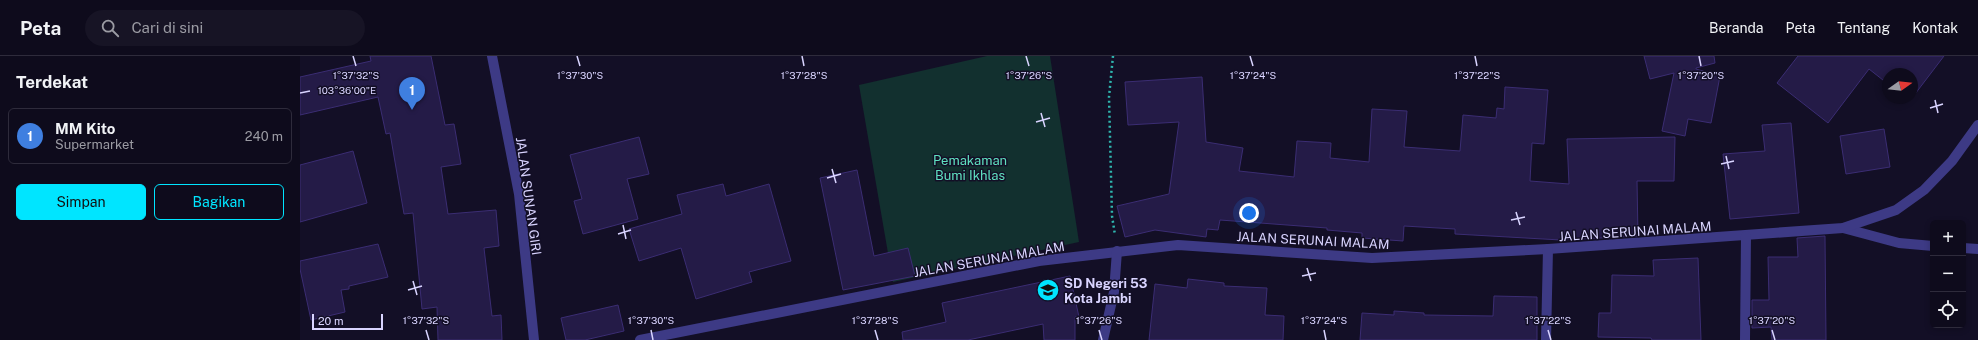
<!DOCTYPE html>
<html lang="id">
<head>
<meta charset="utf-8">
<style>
	body { margin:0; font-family:"Public Sans",sans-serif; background:#171425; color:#f1f3f6 }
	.controls { position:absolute; right:12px; bottom:12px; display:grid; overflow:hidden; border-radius:6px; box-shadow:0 2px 6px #0003 }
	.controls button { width:36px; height:36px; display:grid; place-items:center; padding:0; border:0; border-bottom:1px solid #2e2b3b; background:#0e0b1c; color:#f1f3f6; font:20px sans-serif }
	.compass { position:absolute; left:1582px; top:12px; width:36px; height:36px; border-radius:50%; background:#0e0b1c; box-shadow:0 2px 6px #0003; rotate:75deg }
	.scale { position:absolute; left:12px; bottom:10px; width:71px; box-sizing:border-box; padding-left:4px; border:2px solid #d9d4ff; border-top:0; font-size:11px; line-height:14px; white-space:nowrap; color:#d9d4ff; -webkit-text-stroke:3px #130f26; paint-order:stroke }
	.you { position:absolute; left:949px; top:157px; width:14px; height:14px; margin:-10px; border:3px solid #fff; border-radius:50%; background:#1a73e8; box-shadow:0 0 0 6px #1a73e833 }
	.badge { display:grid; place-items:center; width:26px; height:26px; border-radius:50%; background:#00e5ff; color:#fff; font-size:13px; font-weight:700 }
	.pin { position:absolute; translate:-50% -33px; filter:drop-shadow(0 1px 2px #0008) }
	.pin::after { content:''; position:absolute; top:21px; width:14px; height:12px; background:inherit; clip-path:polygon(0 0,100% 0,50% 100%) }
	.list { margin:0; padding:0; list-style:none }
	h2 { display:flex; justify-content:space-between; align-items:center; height:52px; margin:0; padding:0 16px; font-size:17px }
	h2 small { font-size:13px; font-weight:400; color:#9b9ba3 }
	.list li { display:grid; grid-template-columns:26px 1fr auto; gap:12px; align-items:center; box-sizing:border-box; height:56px; margin:0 8px 8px; padding:0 8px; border:1px solid #2e2b3b; border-radius:6px }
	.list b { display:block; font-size:15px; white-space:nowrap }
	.list p { margin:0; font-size:13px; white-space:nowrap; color:#9b9ba3 }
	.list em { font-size:13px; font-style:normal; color:#9b9ba3 }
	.actions { display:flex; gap:8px; padding:12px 16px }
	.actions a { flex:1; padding:9px 0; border:1px solid #00e5ff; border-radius:6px; text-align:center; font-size:14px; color:#00e5ff }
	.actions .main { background:#00e5ff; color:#111 }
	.icon { flex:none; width:22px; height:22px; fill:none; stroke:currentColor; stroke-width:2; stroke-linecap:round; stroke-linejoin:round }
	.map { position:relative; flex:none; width:1678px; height:284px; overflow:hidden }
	header { display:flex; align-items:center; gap:24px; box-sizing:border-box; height:56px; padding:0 20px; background:#0e0b1c; border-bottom:1px solid #2e2b3b }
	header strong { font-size:19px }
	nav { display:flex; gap:22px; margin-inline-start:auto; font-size:14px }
	.search { width:280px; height:36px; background:#171425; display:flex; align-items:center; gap:10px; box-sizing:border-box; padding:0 14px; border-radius:22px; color:#9b9ba3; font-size:15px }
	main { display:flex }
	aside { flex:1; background:#0e0b1c }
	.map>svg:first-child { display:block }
	.green { fill:#12302f }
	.building { fill:#241b47; stroke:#3b2d73 }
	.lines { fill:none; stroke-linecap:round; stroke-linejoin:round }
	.path { stroke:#2fb8b0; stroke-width:2.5; stroke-dasharray:2 3; stroke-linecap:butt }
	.minor { stroke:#3d3a85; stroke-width:10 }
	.ticks { fill:none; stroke:#d9d4ff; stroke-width:1.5 }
	.labels { text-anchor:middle; stroke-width:3; stroke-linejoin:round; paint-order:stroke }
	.park-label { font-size:13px; fill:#5fe0c0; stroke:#130f26 }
	.street-label { font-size:13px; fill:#d9d4ff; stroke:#130f26 }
	.poi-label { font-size:13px; font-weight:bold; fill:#d9d4ff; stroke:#130f26; text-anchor:start }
	.ticks-label { font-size:10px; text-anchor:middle; fill:#d9d4ff; stroke:#130f26; stroke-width:3; stroke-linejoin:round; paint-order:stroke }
</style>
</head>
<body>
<header>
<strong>Peta</strong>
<div class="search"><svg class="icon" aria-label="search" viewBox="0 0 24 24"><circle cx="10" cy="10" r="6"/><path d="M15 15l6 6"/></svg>Cari di sini</div>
<nav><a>Beranda</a><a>Peta</a><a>Tentang</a><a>Kontak</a></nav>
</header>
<main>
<aside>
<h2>Terdekat<small></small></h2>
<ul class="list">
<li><span class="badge" style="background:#3f7fe0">1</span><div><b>MM Kito</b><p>Supermarket</p></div><em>240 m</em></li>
</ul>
<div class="actions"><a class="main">Simpan</a><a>Bagikan</a></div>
</aside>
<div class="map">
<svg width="1678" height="284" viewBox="0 0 1678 284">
	<rect width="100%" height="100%" fill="#130f26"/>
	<!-- green -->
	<polygon class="green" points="687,0 750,0 779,186 593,226 559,29"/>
	<!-- building -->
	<g class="building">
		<polygon points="70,0 131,0 145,69 154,68 161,108 141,111 148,158 196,154 199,190 184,192 192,260 201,259 202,284 138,284 137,251 122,253 113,157 104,158 90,77 86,78 78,41 0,59 0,21 71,5"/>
		<polygon points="1344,0 1414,0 1415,7 1396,12 1396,13 1420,20 1411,67 1388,63 1385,80 1362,75 1374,17 1350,23"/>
		<polygon points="1498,0 1644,0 1612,42 1612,18 1588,18 1588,28 1569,13 1528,67 1477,27"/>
		<polygon points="902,21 906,86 943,92 939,115 994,121 997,85 1031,87 1030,102 1069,106 1072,53 1107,55 1104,91 1160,95 1163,59 1196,62 1197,52 1204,53 1205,31 1248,34 1244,88 1232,87 1230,125 1269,128 1267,83 1375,81 1374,125 1337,125 1338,180 1261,184 1155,178 1155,173 1104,170 1103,185 1062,182 1062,177 1027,174 1027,172 920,164 918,174 907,173 906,181 855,174 825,181 817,150 869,138 879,66 828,69 825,26"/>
		<polygon points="1491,67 1499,157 1430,163 1423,98 1465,95 1462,69"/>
		<polygon points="1584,73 1590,111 1546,118 1540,80"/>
		<polygon points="339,81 349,118 327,123 338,163 283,178 274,145 282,143 270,99"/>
		<polygon points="53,95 67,147 0,166 0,109"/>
		<polygon points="557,114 574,200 608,192 615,220 543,234 520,122"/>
		<polygon points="423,128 426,140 469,128 491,205 449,216 452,226 396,243 381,192 339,205 329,173 382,158 377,139"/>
		<polygon points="1525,180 1526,284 1472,284 1471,271 1452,272 1452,244 1469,244 1468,201 1498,201 1497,182"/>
		<polygon points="78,188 88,221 49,230 49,233 41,234 45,256 11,264 0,213 0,205"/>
		<polygon points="1398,202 1401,284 1352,284 1351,282 1298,281 1299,257 1311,257 1312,219 1354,220 1353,204"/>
		<polygon points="770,220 779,261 775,261 775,284 744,284 743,268 668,284 603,284 602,276 646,266 642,247"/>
		<polygon points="888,223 924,227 924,230 967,232 965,259 984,260 983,284 849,284 855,228 887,232"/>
		<polygon points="1194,240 1237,241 1237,284 1060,284 1062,257 1094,259 1094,255 1124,257 1124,259 1193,260"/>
		<polygon points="318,249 324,275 285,284 266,284 261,262"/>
	</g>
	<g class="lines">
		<!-- path -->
		<polyline class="path" points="813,0 809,41 812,160 815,179"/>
		<!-- minor -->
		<g class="minor">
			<polyline points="192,0 219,138 234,284"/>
			<polyline points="1543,172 1599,187 1633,190"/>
			<polyline points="1663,192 1678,193"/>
			<polyline points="340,284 739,205 878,189 1072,202 1248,193 1543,172 1596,154 1624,134 1652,105 1678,69"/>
			<polyline points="803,284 814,236 817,195"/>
			<polyline points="1246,284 1248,193"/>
			<polyline points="1445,284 1446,180"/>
		</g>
	</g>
	<!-- ticks -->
	<path class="ticks" d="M53 0 56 10M277 0 280 10M502 0 504 10M726 0 729 10M950 0 953 10M1175 0 1177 10M1399 0 1401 10M0 37 10 35M1635 44 1638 57M1630 52 1643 48M741 57 745 71M736 66 750 62M1426 100 1429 113M1421 108 1434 105M532 113 536 127M527 122 541 118M1216 156 1220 169M1211 164 1225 161M323 169 326 183M318 178 331 174M1007 212 1011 225M1002 220 1016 217M113 225 117 239M108 234 122 230M126 274 129 284M351 274 353 284M575 274 578 284M799 274 802 284M1024 274 1026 284M1248 274 1251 284M1472 274 1475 284"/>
	<!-- icons -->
	<defs>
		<g id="school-disc" transform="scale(1.15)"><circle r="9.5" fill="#00e5ff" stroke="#130f26"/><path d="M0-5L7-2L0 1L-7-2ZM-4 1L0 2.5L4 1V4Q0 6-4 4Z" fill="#111"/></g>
	</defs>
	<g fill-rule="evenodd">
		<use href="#school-disc" x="748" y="234"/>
	</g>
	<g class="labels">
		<!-- park labels -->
		<g class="park-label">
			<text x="670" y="109">Pemakaman<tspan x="670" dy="15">Bumi Ikhlas</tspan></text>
		</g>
		<!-- street labels -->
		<g class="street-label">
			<text transform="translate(229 140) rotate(82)" y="5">JALAN SUNAN GIRI</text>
			<text transform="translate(1335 175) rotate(-4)" y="5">JALAN SERUNAI MALAM</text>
			<text transform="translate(1013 184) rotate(3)" y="5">JALAN SERUNAI MALAM</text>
			<text transform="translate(689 203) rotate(-10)" y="5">JALAN SERUNAI MALAM</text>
		</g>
		<!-- poi labels -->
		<g class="poi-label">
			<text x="764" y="232">SD Negeri 53<tspan x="764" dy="15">Kota Jambi</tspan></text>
		</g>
	</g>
	<g class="ticks-label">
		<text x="56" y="23">1°37'32"S</text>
		<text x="280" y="23">1°37'30"S</text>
		<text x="504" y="23">1°37'28"S</text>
		<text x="729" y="23">1°37'26"S</text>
		<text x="953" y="23">1°37'24"S</text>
		<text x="1401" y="23">1°37'20"S</text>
		<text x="1177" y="23">1°37'22"S</text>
		<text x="47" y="38">103°36'00"E</text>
		<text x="126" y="268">1°37'32"S</text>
		<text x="351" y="268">1°37'30"S</text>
		<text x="575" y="268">1°37'28"S</text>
		<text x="799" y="268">1°37'26"S</text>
		<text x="1024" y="268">1°37'24"S</text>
		<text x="1248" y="268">1°37'22"S</text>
		<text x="1472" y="268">1°37'20"S</text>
	</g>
</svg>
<div class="controls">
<button>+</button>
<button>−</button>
<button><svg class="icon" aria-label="locate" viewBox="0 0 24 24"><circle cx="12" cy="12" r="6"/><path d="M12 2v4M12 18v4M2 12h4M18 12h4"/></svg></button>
</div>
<svg class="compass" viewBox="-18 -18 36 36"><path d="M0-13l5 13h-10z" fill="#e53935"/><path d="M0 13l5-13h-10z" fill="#9b9ba3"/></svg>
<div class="scale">20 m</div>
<div class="you"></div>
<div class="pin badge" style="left:112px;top:54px;background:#3f7fe0">1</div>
</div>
</main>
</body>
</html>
